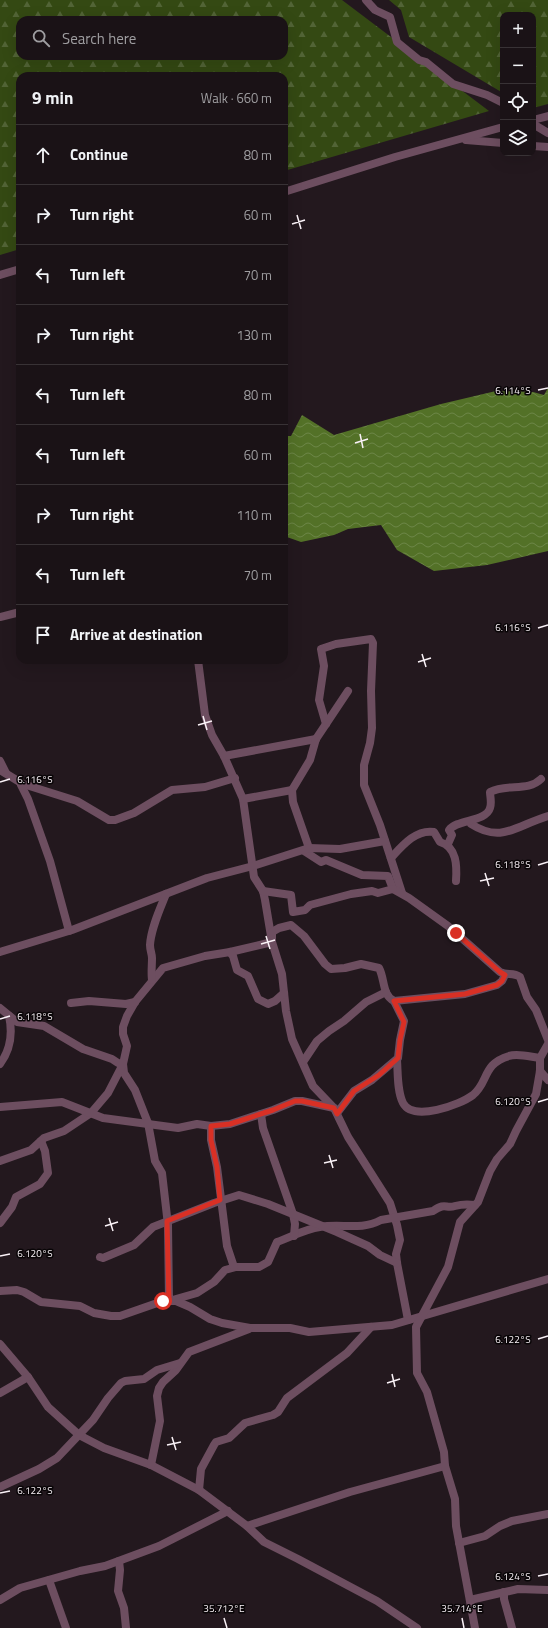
<!DOCTYPE html>
<html lang="en">
<head>
<meta charset="utf-8">
<style>
	body { margin:0; font-family:"Titillium Web",sans-serif; background:#231b1f; color:#f1f3f6 }
	.controls { position:absolute; right:12px; top:12px; display:grid; overflow:hidden; border-radius:8px; box-shadow:0 4px 16px #0002 }
	.controls button { width:36px; height:36px; display:grid; place-items:center; padding:0; border:0; border-bottom:1px solid #383235; background:#1a1216; color:#f1f3f6; font:20px sans-serif }
	.stop { position:absolute; width:12px; height:12px; margin:-9px; border:3px solid #d93025; border-radius:50%; background:#fff }
	.stop.end { background:#d93025; border-color:#fff; box-shadow:0 1px 4px #0008 }
	.list { margin:0; padding:0; list-style:none }
	h2 { display:flex; justify-content:space-between; align-items:center; height:52px; margin:0; padding:0 16px; font-size:17px }
	h2 small { font-size:13px; font-weight:400; color:#9f9ea1 }
	.list li { display:grid; grid-template-columns:26px 1fr auto; gap:12px; align-items:center; box-sizing:border-box; height:60px; padding:0 16px; border-top:1px solid #383235 }
	.list b { display:block; font-size:15px; white-space:nowrap }
	.list em { font-size:13px; font-style:normal; color:#9f9ea1 }
	.icon { flex:none; width:22px; height:22px; fill:none; stroke:currentColor; stroke-width:2; stroke-linecap:round; stroke-linejoin:round }
	.map { position:relative; flex:none; width:548px; height:1628px; overflow:hidden }
	.search { position:absolute; background:#1a1216; box-shadow:0 4px 16px #0002; left:16px; top:16px; width:272px; height:44px; display:flex; align-items:center; gap:10px; box-sizing:border-box; padding:0 14px; border-radius:12px; color:#9f9ea1; font-size:15px }
	.panel { position:absolute; background:#1a1216; box-shadow:0 4px 16px #0002; left:16px; top:72px; width:272px; height:592px; border-radius:12px }
	.map>svg:first-child { display:block }
	.forest { fill:url(#forest-firs); fill-rule:evenodd }
	.water { fill:url(#water-waves) }
	.lines { fill:none; stroke-linecap:round; stroke-linejoin:round }
	.minor { stroke:#6d4e60; stroke-width:8 }
	.route { stroke:#d93025; stroke-width:5 }
	.ticks { fill:none; stroke:#f9f1f6; stroke-width:1.5 }
	.ticks-label { font-size:10px; text-anchor:middle; fill:#f9f1f6; stroke:#090507; stroke-width:3; stroke-linejoin:round; paint-order:stroke }
</style>
</head>
<body>
<div class="map">
<svg width="548" height="1628" viewBox="0 0 548 1628">
	<defs>
		<pattern id="forest-firs" width="22" height="20" patternUnits="userSpaceOnUse"><rect width="22" height="20" fill="#344913"/><path d="M5 1l3.5 6h-7zM16 11l3.5 6h-7z" fill="#526436"/></pattern>
		<pattern id="water-waves" width="16" height="10" patternUnits="userSpaceOnUse"><rect width="16" height="10" fill="#537127"/><path d="M0 5q4-4 8 0t8 0" fill="none" stroke="#6c8647"/></pattern>
	</defs>
	<rect width="100%" height="100%" fill="#23181e"/>
	<!-- forest -->
	<g class="forest">
		<path d="M0 0H342L489 111 284 171V76H20V249L0 255ZM20 20H284V56H20Z"/>
		<polygon points="389,0 548,0 548,104 533,108 533,15 503,15 503,93 409,37 401,10"/>
	</g>
	<!-- water -->
	<polygon class="water" points="548,388 548,551 487,565 434,571 397,550 381,525 348,529 334,535 301,542 284,536 284,436 291,436 302,415 334,435 441,404 496,391 533,392 544,395"/>
	<g class="lines">
		<!-- minor -->
		<g class="minor">
			<polyline points="366,0 375,10 390,17 397,42 419,60 426,62 453,84 487,95 503,103"/>
			<polyline points="533,120 548,116"/>
			<polyline points="533,124 548,133"/>
			<polyline points="466,140 503,143"/>
			<polyline points="533,146 548,147"/>
			<polyline points="284,192 395,157 503,127"/>
			<polyline points="0,275 20,269"/>
			<polyline points="0,617 20,612"/>
			<polyline points="198,660 205,715 212,735 224,756 243,799 254,877 263,891 265,900 272,942 282,974 286,1011 292,1039 313,1086 334,1108 348,1137 390,1203 397,1225 400,1240 396,1254 397,1263 408,1320"/>
			<polyline points="326,724 319,700 324,666 321,649 336,644 371,639 373,643 371,691 372,728 370,743 364,765 364,785 380,825 402,893"/>
			<polyline points="224,756 316,739"/>
			<polyline points="0,761 6,773"/>
			<polyline points="0,770 23,784 77,801 109,820 115,820 134,813 172,790 205,787 235,778"/>
			<polyline points="21,785 28,799 50,861 69,931"/>
			<polyline points="243,799 292,790"/>
			<path d="M470 821 471 824C502 844 517 825 548 816"/>
			<path d="M448 844 452 835 449 830C457 819 486 822 490 808 492 803 490 796 490 792 507 783 528 792 541 779"/>
			<polyline points="309,848 293,802 292,790 310,760 316,739 348,691"/>
			<path d="M304 851 321 862 326 860 362 875 388 876 393 889 409 898 448 926 500 972C507 976 513 972 520 977L527 997 536 1010 548 1040"/>
			<path d="M391 858C402 846 416 829 434 832L440 842C457 847 457 866 456 881"/>
			<polyline points="263,891 291,895 293,912 305,910 310,905 351,894 372,891 378,893 393,889"/>
			<path d="M272 939V932L279 928 291 925 304 936 325 964 331 969 345 968 361 964 379 968C385 979 382 995 394 1001L465 994 497 985 502 981 505 975"/>
			<path d="M272 942 230 952 205 956 163 968 135 1002 127 1016 123 1027V1034L127 1046 123 1064 124 1073 135 1090 148 1123 155 1161 162 1173 168 1225 169 1301 197 1293 214 1282 225 1270 236 1267H259L268 1262 277 1242C291 1237 305 1229 320 1227 341 1223 360 1231 381 1220L433 1211C446 1202 445 1209 455 1206 462 1204 468 1204 475 1205"/>
			<polyline points="0,952 72,930 207,878 253,866 309,848 340,849 385,841"/>
			<polyline points="230,952 233,956 237,970 248,976 258,999 268,1004 275,1001 284,993"/>
			<path d="M152 980C151 972 152 966 152 958 152 954 150 950 150 945 151 928 160 909 166 894"/>
			<polyline points="71,1003 89,1001 126,1004 135,1002"/>
			<polyline points="0,1008 17,1022 44,1026 83,1049 112,1059 118,1063 123,1064 108,1093 91,1113 64,1131 44,1138 31,1150 0,1161"/>
			<path d="M397 1060C398 1073 397 1091 403 1103 413 1122 460 1105 473 1095 489 1082 482 1064 509 1056 518 1053 531 1057 540 1058"/>
			<polyline points="303,1062 317,1041 329,1031 344,1021 366,1002 386,992"/>
			<path d="M0 1064C11 1049 13 1034 9 1016"/>
			<polyline points="540,1071 548,1080"/>
			<polyline points="0,1107 62,1102 103,1118 178,1128 197,1124 211,1126 230,1124 273,1110 295,1101 302,1101 334,1108"/>
			<polyline points="337,1113 354,1091 372,1080 398,1058 400,1040 404,1021 394,1001"/>
			<polyline points="261,1114 263,1128 293,1214 295,1224 294,1236"/>
			<polyline points="211,1126 211,1140 217,1167 227,1246 234,1267"/>
			<polyline points="0,1223 12,1207 16,1197 40,1184 48,1173 45,1151 41,1141"/>
			<polyline points="100,1257 103,1258 134,1245 153,1227 214,1203 239,1195 268,1204 337,1232 368,1246 380,1255 397,1263"/>
			<polyline points="0,1291 17,1290 24,1292 41,1302 80,1306 94,1313 111,1316 120,1316 163,1301 176,1301 190,1307 210,1319 222,1323 250,1328 290,1328 309,1332 392,1325 548,1279"/>
			<polyline points="0,1344 28,1377 48,1407 79,1435 104,1448 151,1465 199,1490 247,1526 264,1542 298,1559 377,1601 417,1628"/>
			<polyline points="0,1393 28,1377"/>
			<polyline points="151,1465 160,1421 157,1396 159,1388 163,1382 176,1370 189,1352 249,1329"/>
			<polyline points="0,1487 39,1469 57,1458 93,1420 108,1398 121,1383 125,1381 144,1379 157,1370 180,1363"/>
			<polyline points="199,1490 201,1469 214,1445 216,1442 229,1438 245,1423 273,1415 278,1412 287,1398 347,1353 371,1327"/>
			<polyline points="247,1526 350,1492 445,1466"/>
			<polyline points="459,1543 485,1536 500,1526 512,1521 548,1514"/>
			<polyline points="119,1561 120,1570 118,1591 124,1608 126,1628"/>
			<polyline points="49,1580 66,1628"/>
			<polyline points="504,1592 504,1599 512,1628"/>
			<polyline points="0,1600 20,1588 80,1571 105,1566 159,1546 228,1511"/>
			<polyline points="470,1600 518,1589 548,1590"/>
			<polyline points="475,1628 456,1526 455,1499 445,1466 444,1452 427,1392 417,1373 416,1327 448,1267 460,1222 478,1202 490,1171 497,1159 510,1144 516,1131 536,1094 540,1071 540,1058 548,1044"/>
		</g>
	</g>
	<g class="lines">
		<!-- route -->
		<polyline class="route" points="163,1301 169,1301 167,1221 220,1200 217,1167 211,1140 211,1126 230,1124 273,1110 295,1101 302,1101 334,1108 337,1114 354,1091 379,1075 398,1058 400,1040 404,1022 394,1001 465,994 497,985 502,981 505,975 500,972 456,933"/>
	</g>
	<!-- ticks -->
	<path class="ticks" d="M297 215 301 229M292 224 305 220M538 390 548 388M360 434 363 448M355 443 368 439M538 628 548 625M422 654 426 667M418 662 431 658M203 716 207 730M198 725 212 721M0 782 10 779M538 865 548 862M485 873 489 886M480 881 494 878M266 936 270 949M261 944 275 940M0 1019 10 1016M538 1102 548 1099M329 1155 333 1168M324 1163 337 1160M109 1218 113 1231M105 1226 118 1222M0 1256 10 1254M538 1339 548 1336M392 1374 395 1387M387 1383 400 1379M172 1437 176 1450M167 1445 181 1442M0 1493 10 1491M538 1576 548 1574M224 1618 227 1628M462 1618 464 1628"/>
	<g class="ticks-label">
		<text x="513" y="394">6.114°S</text>
		<text x="513" y="631">6.116°S</text>
		<text x="35" y="783">6.116°S</text>
		<text x="513" y="868">6.118°S</text>
		<text x="35" y="1020">6.118°S</text>
		<text x="513" y="1105">6.120°S</text>
		<text x="35" y="1257">6.120°S</text>
		<text x="513" y="1343">6.122°S</text>
		<text x="35" y="1494">6.122°S</text>
		<text x="513" y="1580">6.124°S</text>
		<text x="224" y="1612">35.712°E</text>
		<text x="462" y="1612">35.714°E</text>
	</g>
</svg>
<div class="controls">
<button>+</button>
<button>−</button>
<button><svg class="icon" aria-label="locate" viewBox="0 0 24 24"><circle cx="12" cy="12" r="6"/><path d="M12 2v4M12 18v4M2 12h4M18 12h4"/></svg></button>
<button><svg class="icon" aria-label="layers" viewBox="0 0 24 24"><path d="M12 4l9 5-9 5-9-5zM3 14l9 5 9-5"/></svg></button>
</div>
<div class="stop" style="left:163px;top:1301px"></div>
<div class="stop end" style="left:456px;top:933px"></div>
<div class="search"><svg class="icon" aria-label="search" viewBox="0 0 24 24"><circle cx="10" cy="10" r="6"/><path d="M15 15l6 6"/></svg>Search here</div>
<section class="panel">
<h2>9 min<small>Walk · 660 m</small></h2>
<ul class="list">
<li><svg class="icon" aria-label="ahead" viewBox="0 0 24 24"><path d="M12 20V5M6 11l6-6 6 6"/></svg><div><b>Continue</b></div><em>80 m</em></li>
<li><svg class="icon" aria-label="right" viewBox="0 0 24 24"><path d="M7 20v-9h11M14 6l5 5-5 5"/></svg><div><b>Turn right</b></div><em>60 m</em></li>
<li><svg class="icon" aria-label="left" viewBox="0 0 24 24"><path d="M17 20v-9H6M10 6l-5 5 5 5"/></svg><div><b>Turn left</b></div><em>70 m</em></li>
<li><svg class="icon" aria-label="right" viewBox="0 0 24 24"><path d="M7 20v-9h11M14 6l5 5-5 5"/></svg><div><b>Turn right</b></div><em>130 m</em></li>
<li><svg class="icon" aria-label="left" viewBox="0 0 24 24"><path d="M17 20v-9H6M10 6l-5 5 5 5"/></svg><div><b>Turn left</b></div><em>80 m</em></li>
<li><svg class="icon" aria-label="left" viewBox="0 0 24 24"><path d="M17 20v-9H6M10 6l-5 5 5 5"/></svg><div><b>Turn left</b></div><em>60 m</em></li>
<li><svg class="icon" aria-label="right" viewBox="0 0 24 24"><path d="M7 20v-9h11M14 6l5 5-5 5"/></svg><div><b>Turn right</b></div><em>110 m</em></li>
<li><svg class="icon" aria-label="left" viewBox="0 0 24 24"><path d="M17 20v-9H6M10 6l-5 5 5 5"/></svg><div><b>Turn left</b></div><em>70 m</em></li>
<li><svg class="icon" aria-label="arrive" viewBox="0 0 24 24"><path d="M6 21V4h12l-3 4 3 4H6"/></svg><div><b>Arrive at destination</b></div></li>
</ul>
</section>
</div>
</body>
</html>
